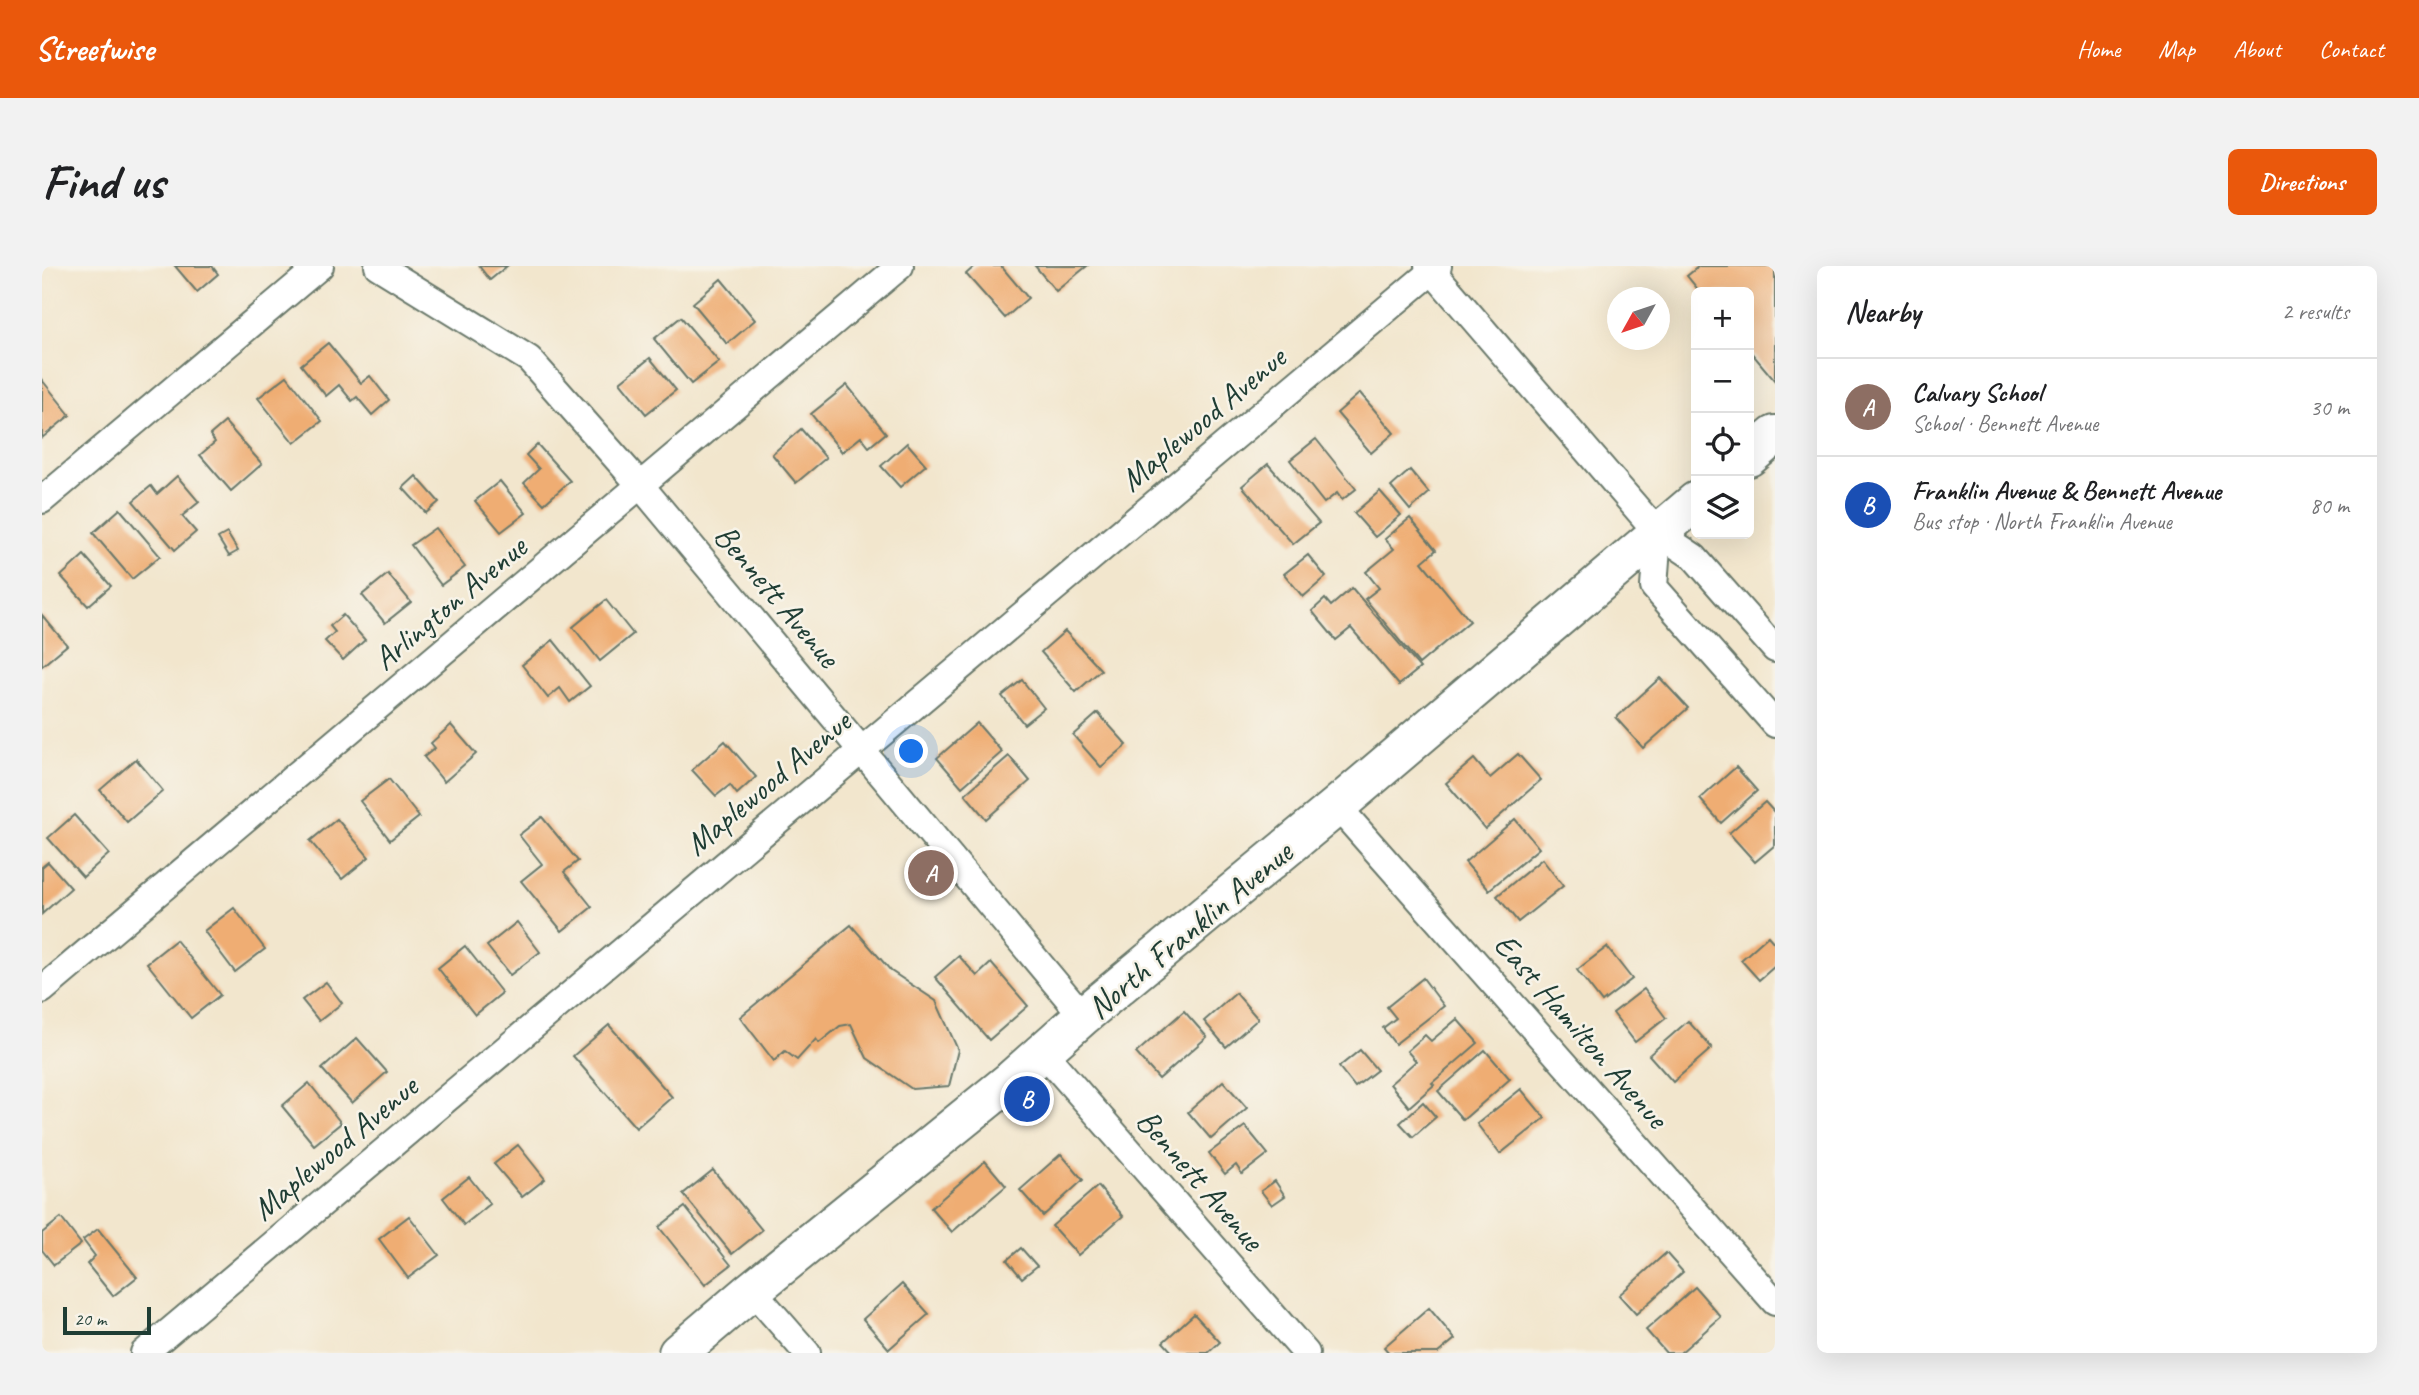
<!DOCTYPE html>
<html lang="en">
<head>
<meta charset="utf-8">
<style>
	body { margin:0; font-family:Caveat,sans-serif; background:#f2f2f2; color:#202124 }
	.controls { position:absolute; right:21px; top:21px; display:grid; overflow:hidden; border-radius:10px; box-shadow:0 7px 28px #0002 }
	.controls button { width:63px; height:63px; display:grid; place-items:center; padding:0; border:0; border-bottom:2px solid #e0e0e0; background:#fff; color:#202124; font:35px sans-serif }
	.compass { position:absolute; left:1565px; top:21px; width:63px; height:63px; border-radius:50%; background:#fff; box-shadow:0 7px 28px #0002; rotate:230deg }
	.scale { position:absolute; left:21px; bottom:18px; width:88px; box-sizing:border-box; padding-left:7px; border:4px solid #1f3d34; border-top:0; font-size:19px; line-height:24px; white-space:nowrap; color:#1f3d34; -webkit-text-stroke:5px #f7f3e8; paint-order:stroke }
	.you { position:absolute; left:870px; top:486px; width:24px; height:24px; margin:-18px; border:5px solid #fff; border-radius:50%; background:#1a73e8; box-shadow:0 0 0 10px #1a73e833 }
	.badge { display:grid; place-items:center; width:46px; height:46px; border-radius:50%; background:#ea580c; color:#fff; font-size:23px; font-weight:700 }
	.pin { position:absolute; translate:-50% -50%; border:4px solid #fff; box-shadow:0 2px 7px #0006 }
	.list { margin:0; padding:0; list-style:none }
	h2 { display:flex; justify-content:space-between; align-items:center; height:91px; margin:0; padding:0 28px; font-size:30px }
	h2 small { font-size:23px; font-weight:400; color:#757577 }
	.list li { display:grid; grid-template-columns:46px 1fr auto; gap:21px; align-items:center; box-sizing:border-box; height:98px; padding:0 28px; border-top:2px solid #e0e0e0 }
	.list b { display:block; font-size:26px; white-space:nowrap }
	.list p { margin:0; font-size:23px; white-space:nowrap; color:#757577 }
	.list em { font-size:23px; font-style:normal; color:#757577 }
	.icon { flex:none; width:38px; height:38px; fill:none; stroke:currentColor; stroke-width:2; stroke-linecap:round; stroke-linejoin:round }
	.map { position:relative; flex:none; width:1733px; height:1087px; overflow:hidden; border-radius:10px }
	header { display:flex; align-items:center; gap:42px; box-sizing:border-box; height:98px; padding:0 35px; background:#ea580c; color:#fff }
	header strong { font-size:33px }
	nav { display:flex; gap:38px; margin-inline-start:auto; font-size:24px }
	.intro { display:flex; align-items:center; justify-content:space-between; box-sizing:border-box; height:168px; padding:0 42px }
	h1 { margin:0; font-size:49px }
	.button { padding:18px 32px; border-radius:10px; background:#ea580c; color:#fff; font-size:24px; font-weight:700 }
	main { display:flex; gap:42px; padding:0 42px }
	aside { flex:1; background:#fff; border-radius:10px; box-shadow:0 7px 28px #0002 }
	.map>svg:first-child { display:block }
	.building { fill:#efad73 }
	.lines { fill:none; stroke-linecap:round; stroke-linejoin:round }
	.street-casing { stroke:#69786a; stroke-width:30 }
	.secondary-casing { stroke:#69786a; stroke-width:42 }
	.street { stroke:#fff; stroke-width:26 }
	.secondary { stroke:#fff; stroke-width:38 }
	.labels { text-anchor:middle; stroke-width:5; stroke-linejoin:round; paint-order:stroke }
	.street-label { font-size:33px; fill:#1f3d34; stroke:#f7f3e8 }
</style>
</head>
<body>
<header>
<strong>Streetwise</strong>
<nav><a>Home</a><a>Map</a><a>About</a><a>Contact</a></nav>
</header>
<div class="intro"><h1>Find us</h1><a class="button">Directions</a></div>
<main>
<div class="map">
<svg width="1733" height="1087" viewBox="0 0 1733 1087">
	<rect width="100%" height="100%" fill="#f7f3e8"/>
	<filter id="ink" filterUnits="userSpaceOnUse"><feTurbulence type="fractalNoise" baseFrequency=".0143" numOctaves="2"/><feDisplacementMap in="SourceGraphic" scale="14" xChannelSelector="R" yChannelSelector="G"/><feConvolveMatrix kernelMatrix="1 2 1 2 8 2 1 2 1" color-interpolation-filters="sRGB"/></filter>
	<filter id="wash" filterUnits="userSpaceOnUse"><feTurbulence type="fractalNoise" baseFrequency=".00686" numOctaves="4" result="noise"/><feDisplacementMap in="SourceGraphic" scale="28" xChannelSelector="R" yChannelSelector="G"/><feGaussianBlur stdDeviation="1.57" result="paint"/><feColorMatrix in="noise" values="0 0 0 0 0 0 0 0 0 0 0 0 0 0 0 0 0 1.4 0 .05"/><feComposite in="paint" operator="in"/></filter>
	<g filter="url(#wash)">
		<rect width="100%" height="100%" fill="#f2e6cd"/>
		<g id="blocks">
			<!-- building -->
			<g class="building">
				<polygon points="133,0 170,0 176,8 155,26"/>
				<polygon points="437,0 465,0 448,14"/>
				<polygon points="933,0 959,0 986,32 963,52 924,8"/>
				<polygon points="993,0 1045,0 1014,25"/>
				<polygon points="1657,0 1733,0 1733,115 1707,84 1707,26 1658,26 1645,10"/>
				<polygon points="679,13 713,54 685,78 651,37"/>
				<polygon points="639,51 677,96 649,118 612,73"/>
				<polygon points="286,77 319,117 328,110 347,134 330,149 315,131 310,135 297,119 284,130 259,99"/>
				<polygon points="608,92 634,124 604,148 578,116"/>
				<polygon points="245,110 280,155 252,177 216,132"/>
				<polygon points="0,114 28,149 0,172"/>
				<polygon points="805,119 844,167 827,181 819,171 800,186 769,148"/>
				<polygon points="1318,127 1352,167 1329,187 1295,147"/>
				<polygon points="183,156 220,198 189,225 158,189 173,176 168,169"/>
				<polygon points="759,163 784,192 754,217 730,188"/>
				<polygon points="1274,173 1314,223 1300,234 1295,227 1282,237 1248,194"/>
				<polygon points="865,177 884,199 858,221 839,200"/>
				<polygon points="495,178 528,215 502,238 482,217 497,203 484,189"/>
				<polygon points="1226,198 1277,257 1251,278 1200,220"/>
				<polygon points="1368,204 1387,227 1368,244 1349,221"/>
				<polygon points="135,210 157,236 140,250 154,266 133,284 91,235 109,220 115,228"/>
				<polygon points="374,210 397,236 384,247 361,222"/>
				<polygon points="458,215 484,247 459,266 433,235"/>
				<polygon points="1338,225 1359,249 1333,271 1312,247"/>
				<polygon points="78,243 118,290 90,313 51,267"/>
				<polygon points="1368,252 1394,284 1380,296 1428,355 1377,398 1323,333 1337,322 1324,306 1352,283 1343,273"/>
				<polygon points="393,262 423,301 399,319 369,279"/>
				<polygon points="185,267 196,285 187,290 176,272"/>
				<polygon points="42,289 69,320 46,340 19,310"/>
				<polygon points="1266,289 1284,311 1261,331 1242,308"/>
				<polygon points="346,308 369,336 343,357 320,329"/>
				<polygon points="1310,322 1378,402 1357,419 1309,362 1294,374 1270,345 1283,333 1289,340"/>
				<polygon points="564,334 591,368 558,395 531,361"/>
				<polygon points="0,349 25,379 0,400"/>
				<polygon points="301,349 323,374 301,394 283,375 293,366 288,360"/>
				<polygon points="1023,365 1059,404 1034,426 999,386"/>
				<polygon points="511,374 548,420 528,436 518,422 506,432 480,399"/>
				<polygon points="1618,412 1646,442 1601,482 1574,452"/>
				<polygon points="980,414 1002,442 982,458 960,430"/>
				<polygon points="1056,447 1085,479 1059,501 1031,469"/>
				<polygon points="935,457 960,486 920,521 895,492"/>
				<polygon points="409,459 434,488 402,516 382,491 393,482 389,477"/>
				<polygon points="683,475 714,511 695,528 688,519 674,530 650,504"/>
				<polygon points="1476,488 1499,514 1443,563 1404,517 1432,493 1448,512"/>
				<polygon points="967,490 988,515 944,553 923,528"/>
				<polygon points="94,493 121,525 85,556 58,524"/>
				<polygon points="1694,501 1715,525 1679,557 1658,533"/>
				<polygon points="347,513 377,551 348,574 318,535"/>
				<polygon points="1723,536 1733,547 1733,579 1713,596 1687,567"/>
				<polygon points="32,549 67,588 41,611 6,572"/>
				<polygon points="500,551 536,595 522,606 550,641 520,665 479,615 500,598 477,569"/>
				<polygon points="295,553 327,591 300,613 268,575"/>
				<polygon points="1473,553 1497,582 1447,624 1423,596"/>
				<polygon points="1500,593 1521,620 1476,656 1455,630"/>
				<polygon points="6,596 29,622 0,648 0,601"/>
				<polygon points="192,642 223,683 193,706 162,665"/>
				<polygon points="475,656 498,686 468,709 445,680"/>
				<polygon points="809,659 849,705 894,735 916,784 907,820 870,823 825,792 809,758 798,760 777,777 774,773 755,794 743,785 732,795 698,751"/>
				<polygon points="1726,670 1733,678 1733,700 1717,714 1699,694"/>
				<polygon points="134,674 178,729 149,752 105,697"/>
				<polygon points="423,680 460,727 433,749 396,702"/>
				<polygon points="1565,681 1590,713 1560,736 1535,704"/>
				<polygon points="917,690 935,710 949,697 986,740 947,774 893,711"/>
				<polygon points="1381,712 1402,740 1353,778 1341,762 1354,752 1345,741"/>
				<polygon points="284,716 300,737 277,755 260,734"/>
				<polygon points="1602,723 1624,752 1593,776 1571,747"/>
				<polygon points="1194,727 1216,753 1184,781 1162,755"/>
				<polygon points="1142,745 1165,771 1117,813 1094,787"/>
				<polygon points="1415,753 1436,777 1390,817 1392,819 1367,841 1348,818 1374,795 1365,785 1383,769 1389,775"/>
				<polygon points="1646,755 1670,782 1631,816 1607,789"/>
				<polygon points="567,759 630,831 594,862 531,790"/>
				<polygon points="315,772 345,806 310,837 280,803"/>
				<polygon points="1318,784 1335,804 1313,821 1297,801"/>
				<polygon points="1443,784 1468,813 1421,854 1396,825"/>
				<polygon points="1181,815 1205,842 1169,873 1146,846"/>
				<polygon points="267,817 299,857 272,879 240,840"/>
				<polygon points="1479,823 1503,852 1458,888 1435,858"/>
				<polygon points="1381,836 1394,851 1371,871 1358,857"/>
				<polygon points="1203,860 1226,888 1200,908 1194,899 1183,908 1167,887"/>
				<polygon points="476,879 503,913 480,931 452,898"/>
				<polygon points="1019,888 1041,914 1001,950 978,924"/>
				<polygon points="943,895 964,920 910,966 889,942"/>
				<polygon points="671,904 720,964 690,988 641,928"/>
				<polygon points="427,911 448,938 422,959 401,932"/>
				<polygon points="1233,915 1243,930 1230,939 1219,925"/>
				<polygon points="1056,920 1081,950 1036,989 1010,960"/>
				<polygon points="643,941 689,999 663,1019 617,961"/>
				<polygon points="367,950 397,989 366,1012 337,973"/>
				<polygon points="19,952 39,978 12,999 0,984 0,967"/>
				<polygon points="56,963 95,1011 71,1030 45,998 53,990 41,974"/>
				<polygon points="979,982 995,1000 980,1012 965,994"/>
				<polygon points="1624,987 1641,1006 1594,1048 1577,1029"/>
				<polygon points="860,1018 887,1048 847,1083 821,1053"/>
				<polygon points="1653,1021 1679,1051 1638,1087 1624,1087 1604,1064"/>
				<polygon points="1387,1042 1413,1073 1396,1087 1347,1087 1342,1081"/>
				<polygon points="1152,1048 1178,1076 1166,1087 1131,1087 1121,1076"/>
			</g>
		</g>
	</g>
	<g filter="url(#ink)">
		<use href="#blocks" fill-opacity="0" stroke="#69786a" stroke-width="2"/>
		<g class="lines">
			<!-- street casing -->
			<g class="street-casing">
				<g id="street">
					<polyline points="336,0 487,93 599,220 1041,750"/>
					<polyline points="1386,0 1616,267 1652,291 1733,383"/>
					<polyline points="0,234 278,0"/>
					<polyline points="1616,267 1612,321 1733,458"/>
					<polyline points="1295,540 1733,1036"/>
					<polyline points="0,724 858,0"/>
					<polyline points="1001,786 1264,1087"/>
					<polyline points="710,1024 765,1087"/>
					<polyline points="102,1087 1396,0"/>
				</g>
			</g>
			<!-- secondary casing -->
			<g class="secondary-casing">
				<g id="secondary">
					<polyline points="1707,191 1733,169"/>
					<polyline points="636,1087 710,1024 968,815 1041,750 1295,540 1654,235"/>
				</g>
			</g>
			<!-- street -->
			<use href="#street" class="street"/>
			<!-- secondary -->
			<use href="#secondary" class="secondary"/>
		</g>
	</g>
	<g class="labels">
		<!-- street labels -->
		<g class="street-label">
			<text transform="translate(1160 152) rotate(-40)" y="12">Maplewood Avenue</text>
			<text transform="translate(736 329) rotate(50)" y="12">Bennett Avenue</text>
			<text transform="translate(407 336) rotate(-40)" y="12">Arlington Avenue</text>
			<text transform="translate(725 516) rotate(-40)" y="12">Maplewood Avenue</text>
			<text transform="translate(1147 663) rotate(-40)" y="12">North Franklin Avenue</text>
			<text transform="translate(1540 764) rotate(49)" y="12">East Hamilton Avenue</text>
			<text transform="translate(292 881) rotate(-40)" y="12">Maplewood Avenue</text>
			<text transform="translate(1159 913) rotate(49)" y="12">Bennett Avenue</text>
		</g>
	</g>
</svg>
<div class="controls">
<button>+</button>
<button>−</button>
<button><svg class="icon" aria-label="locate" viewBox="0 0 24 24"><circle cx="12" cy="12" r="6"/><path d="M12 2v4M12 18v4M2 12h4M18 12h4"/></svg></button>
<button><svg class="icon" aria-label="layers" viewBox="0 0 24 24"><path d="M12 4l9 5-9 5-9-5zM3 14l9 5 9-5"/></svg></button>
</div>
<svg class="compass" viewBox="-18 -18 36 36"><path d="M0-13l5 13h-10z" fill="#e53935"/><path d="M0 13l5-13h-10z" fill="#757577"/></svg>
<div class="scale">20 m</div>
<div class="you"></div>
<div class="pin badge" style="left:889px;top:607px;background:#8d6e63">A</div>
<div class="pin badge" style="left:985px;top:833px;background:#1a4fb4">B</div>
</div>
<aside>
<h2>Nearby<small>2 results</small></h2>
<ul class="list">
<li><span class="badge" style="background:#8d6e63">A</span><div><b>Calvary School</b><p>School · Bennett Avenue</p></div><em>30 m</em></li>
<li><span class="badge" style="background:#1a4fb4">B</span><div><b>Franklin Avenue &amp; Bennett Avenue</b><p>Bus stop · North Franklin Avenue</p></div><em>80 m</em></li>
</ul>
</aside>
</main>
</body>
</html>
